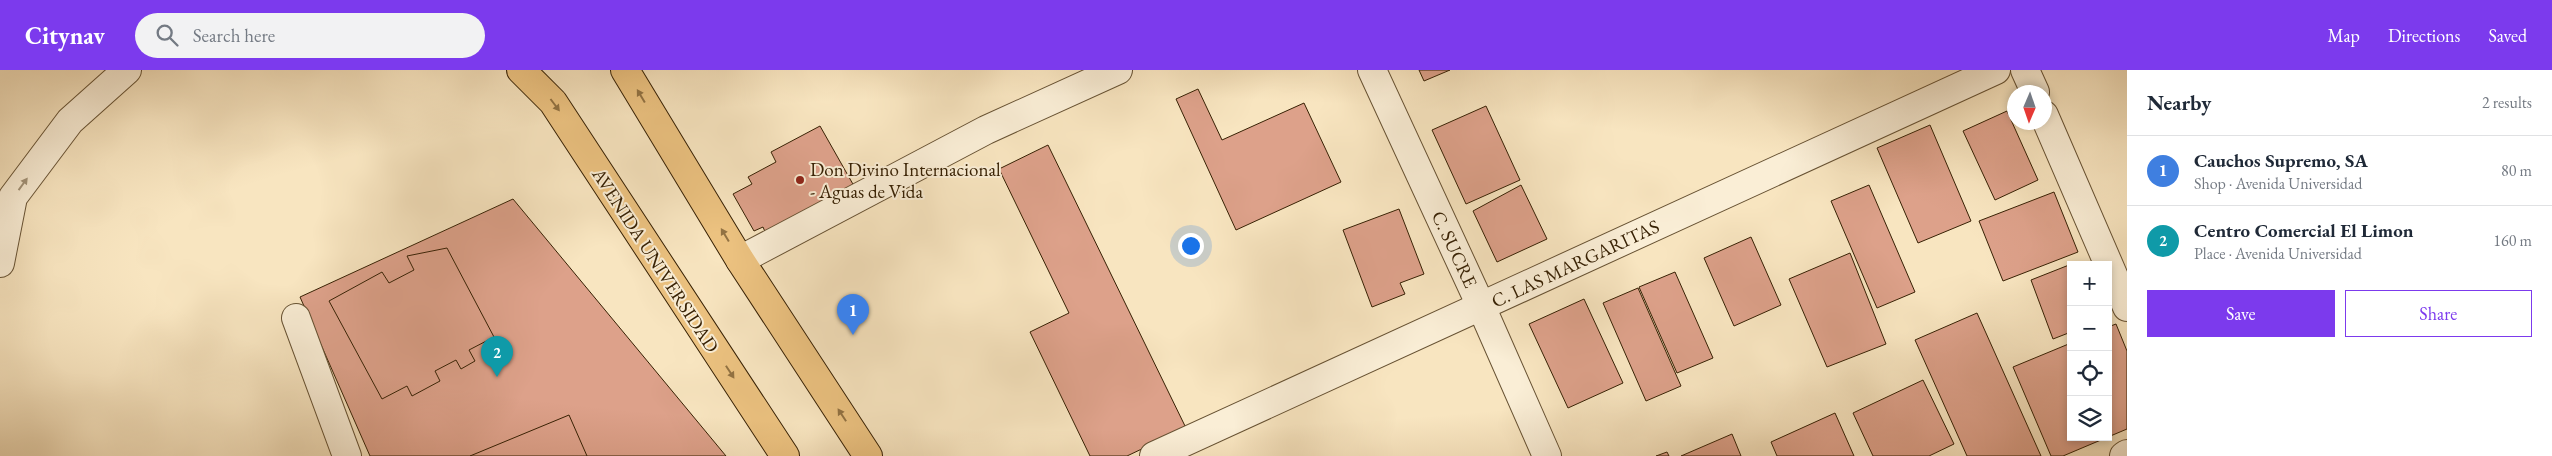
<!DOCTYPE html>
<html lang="en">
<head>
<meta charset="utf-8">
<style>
	body { margin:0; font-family:"EB Garamond",serif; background:#f2f2f3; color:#1f2937 }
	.controls { position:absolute; right:15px; bottom:15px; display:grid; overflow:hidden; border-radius:0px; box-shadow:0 2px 8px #0003 }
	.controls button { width:45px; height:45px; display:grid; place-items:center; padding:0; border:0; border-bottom:1px solid #e0e1e3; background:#fff; color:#1f2937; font:25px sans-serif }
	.compass { position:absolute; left:2007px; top:15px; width:45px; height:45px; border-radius:50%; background:#fff; box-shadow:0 2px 8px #0003; rotate:182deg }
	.you { position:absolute; left:1190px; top:175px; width:18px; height:18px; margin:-12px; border:4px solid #fff; border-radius:50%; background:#1a73e8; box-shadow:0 0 0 8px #1a73e833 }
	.badge { display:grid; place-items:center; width:32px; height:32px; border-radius:50%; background:#7c3aed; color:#fff; font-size:16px; font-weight:700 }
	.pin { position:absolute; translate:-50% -41px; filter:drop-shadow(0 1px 2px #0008) }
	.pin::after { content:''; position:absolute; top:26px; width:18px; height:15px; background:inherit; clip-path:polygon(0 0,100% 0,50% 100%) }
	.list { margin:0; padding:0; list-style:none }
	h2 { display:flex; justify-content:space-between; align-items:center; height:65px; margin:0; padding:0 20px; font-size:21px }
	h2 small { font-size:16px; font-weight:400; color:#747a83 }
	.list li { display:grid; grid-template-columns:32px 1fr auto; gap:15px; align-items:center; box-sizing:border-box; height:70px; padding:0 20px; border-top:1px solid #e0e1e3 }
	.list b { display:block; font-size:19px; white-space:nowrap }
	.list p { margin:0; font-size:16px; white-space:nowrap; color:#747a83 }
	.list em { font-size:16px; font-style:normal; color:#747a83 }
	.actions { display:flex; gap:10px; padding:15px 20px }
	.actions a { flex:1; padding:11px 0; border:1px solid #7c3aed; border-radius:0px; text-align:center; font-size:18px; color:#7c3aed }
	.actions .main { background:#7c3aed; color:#fff }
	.icon { flex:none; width:28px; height:28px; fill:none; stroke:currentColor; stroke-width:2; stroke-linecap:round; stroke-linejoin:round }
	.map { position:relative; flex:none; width:2127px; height:386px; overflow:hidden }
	header { display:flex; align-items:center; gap:30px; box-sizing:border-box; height:70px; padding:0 25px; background:#7c3aed; color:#fff }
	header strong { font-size:24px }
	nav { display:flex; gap:28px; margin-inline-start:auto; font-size:18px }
	.search { width:350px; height:45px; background:#f2f2f3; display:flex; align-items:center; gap:12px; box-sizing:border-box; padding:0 18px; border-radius:28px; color:#747a83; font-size:19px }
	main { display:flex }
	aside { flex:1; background:#fff }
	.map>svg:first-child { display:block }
	.building { fill:#dda18a; stroke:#372104 }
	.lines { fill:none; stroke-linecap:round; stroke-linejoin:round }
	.minor-casing { stroke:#675233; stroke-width:30 }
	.major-casing { stroke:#372104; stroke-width:30 }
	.minor { stroke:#faeed6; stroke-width:28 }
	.major { stroke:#ecc280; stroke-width:28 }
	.oneway { fill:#927242 }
	.oneway2 { fill:#a29278 }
	.poi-dot { fill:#8f2418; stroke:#faeed6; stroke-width:2 }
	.labels { text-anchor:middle; stroke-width:4; stroke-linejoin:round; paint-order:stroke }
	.poi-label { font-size:19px; fill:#372104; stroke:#faeed6; text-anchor:start }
	.street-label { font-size:19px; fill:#372104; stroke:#faeed6 }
</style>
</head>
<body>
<header>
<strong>Citynav</strong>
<div class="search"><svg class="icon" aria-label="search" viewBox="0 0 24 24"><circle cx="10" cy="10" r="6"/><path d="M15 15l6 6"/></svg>Search here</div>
<nav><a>Map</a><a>Directions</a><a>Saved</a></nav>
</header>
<main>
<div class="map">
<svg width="2127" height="386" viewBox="0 0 2127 386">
	<rect width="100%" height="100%" fill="#f8e5c0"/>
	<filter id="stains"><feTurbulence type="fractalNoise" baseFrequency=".004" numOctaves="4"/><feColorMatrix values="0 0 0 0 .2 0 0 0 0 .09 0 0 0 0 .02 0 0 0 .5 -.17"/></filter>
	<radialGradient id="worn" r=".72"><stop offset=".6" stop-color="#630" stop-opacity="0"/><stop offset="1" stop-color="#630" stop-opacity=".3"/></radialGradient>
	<!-- building -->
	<g class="building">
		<polygon points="1419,0 1450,0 1424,11"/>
		<polygon points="1198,19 1222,70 1304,33 1341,112 1236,160 1176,29"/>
		<polygon points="1486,36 1520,110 1466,134 1432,60"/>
		<polygon points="2007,41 2038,110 1995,130 1963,61"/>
		<polygon points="1930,55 1971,151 1918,173 1877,78"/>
		<polygon points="820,56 854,116 766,164 763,157 754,161 733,124 752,114 748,107 776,92 771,82"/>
		<polygon points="1048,75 1186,358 1127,386 1090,386 1030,262 1069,243 999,99"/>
		<polygon points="1521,115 1547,169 1497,192 1473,141"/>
		<polygon points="1869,115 1915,222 1877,238 1831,131"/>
		<polygon points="2054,122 2078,182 2003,211 1979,151"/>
		<polygon points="513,129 726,386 370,386 300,227"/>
		<polygon points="1399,139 1424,204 1400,213 1405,224 1372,237 1343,160"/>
		<polygon points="1751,167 1781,235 1734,256 1704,188"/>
		<polygon points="447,178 494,267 469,280 475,291 461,299 456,290 435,301 440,311 412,326 407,316 382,329 329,231 382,202 389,213 414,200 407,186"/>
		<polygon points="1850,183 1886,274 1827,297 1789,209"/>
		<polygon points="2069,195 2071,262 2053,269 2031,210"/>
		<polygon points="1675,202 1713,288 1677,303 1639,217"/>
		<polygon points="1638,218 1681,316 1646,331 1603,233"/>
		<polygon points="1584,229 1623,313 1568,338 1529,254"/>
		<polygon points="1977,243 2041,386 1967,386 1915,270"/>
		<polygon points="2116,254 2127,281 2127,359 2108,367 2108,257"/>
		<polygon points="2071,273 2071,367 2108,367 2063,386 2051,386 2013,297"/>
		<polygon points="1923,310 1954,374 1929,386 1873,386 1853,343"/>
		<polygon points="1835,343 1854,386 1777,386 1771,372"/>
		<polygon points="569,345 587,386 470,386"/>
		<polygon points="1732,364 1741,386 1681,386"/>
		<polygon points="1667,382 1669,386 1656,386"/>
	</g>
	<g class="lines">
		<!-- minor casing -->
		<g class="minor-casing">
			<g id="minor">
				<polyline points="1372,0 1481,236 1547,386"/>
				<polyline points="2025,0 2035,22"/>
				<polyline points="2044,45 2127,237"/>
				<polyline points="740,190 986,60 1118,0"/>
				<polyline points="0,193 13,127 70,51 127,0"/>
				<polyline points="296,248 347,386"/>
				<polyline points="1154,386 1996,0"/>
				<polyline points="2124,386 2127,384"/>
			</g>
		</g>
		<!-- major casing -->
		<g class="major-casing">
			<g id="major">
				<polyline points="521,0 553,32 785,386"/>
				<polyline points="625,0 740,190 868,386"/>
			</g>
		</g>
		<!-- minor -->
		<use href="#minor" class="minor"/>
		<!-- major -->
		<use href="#major" class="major"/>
	</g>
	<!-- one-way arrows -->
	<defs><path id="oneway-solid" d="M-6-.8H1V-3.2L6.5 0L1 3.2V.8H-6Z" transform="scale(1.25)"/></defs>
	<g class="oneway">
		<use href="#oneway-solid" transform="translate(641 26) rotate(-121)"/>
		<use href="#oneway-solid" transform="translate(555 35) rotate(53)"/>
		<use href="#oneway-solid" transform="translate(725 165) rotate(-121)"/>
		<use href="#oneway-solid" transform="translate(730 302) rotate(57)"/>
		<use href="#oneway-solid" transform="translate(842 345) rotate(-123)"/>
	</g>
	<use class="oneway2" href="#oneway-solid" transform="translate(23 114) rotate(-54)"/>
	<!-- markers -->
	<circle class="poi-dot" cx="800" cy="110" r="5"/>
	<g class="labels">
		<!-- poi labels -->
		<g class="poi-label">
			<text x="810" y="106">Don Divino Internacional<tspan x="810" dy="22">- Aguas de Vida</tspan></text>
		</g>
		<!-- street labels -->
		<g class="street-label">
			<text transform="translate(1455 179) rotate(65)" y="7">C. SUCRE</text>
			<text transform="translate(656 190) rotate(57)" y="7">AVENIDA UNIVERSIDAD</text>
			<text transform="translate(1575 193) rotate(-25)" y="7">C. LAS MARGARITAS</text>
		</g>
	</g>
	<rect width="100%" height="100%" filter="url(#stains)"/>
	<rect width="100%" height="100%" fill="url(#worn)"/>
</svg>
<div class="controls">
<button>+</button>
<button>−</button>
<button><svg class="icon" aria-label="locate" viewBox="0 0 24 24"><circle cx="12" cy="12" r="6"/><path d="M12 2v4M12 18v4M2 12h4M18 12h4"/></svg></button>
<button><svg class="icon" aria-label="layers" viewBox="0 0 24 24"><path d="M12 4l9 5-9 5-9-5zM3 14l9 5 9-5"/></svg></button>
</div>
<svg class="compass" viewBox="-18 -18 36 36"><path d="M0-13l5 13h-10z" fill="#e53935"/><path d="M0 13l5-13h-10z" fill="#747a83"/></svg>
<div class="you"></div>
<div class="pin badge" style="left:853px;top:265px;background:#3f7fe0">1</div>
<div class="pin badge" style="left:497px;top:307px;background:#0f9aa8">2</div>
</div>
<aside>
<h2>Nearby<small>2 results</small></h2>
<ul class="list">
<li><span class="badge" style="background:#3f7fe0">1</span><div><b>Cauchos Supremo, SA</b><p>Shop · Avenida Universidad</p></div><em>80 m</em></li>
<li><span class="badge" style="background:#0f9aa8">2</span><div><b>Centro Comercial El Limon</b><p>Place · Avenida Universidad</p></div><em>160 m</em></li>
</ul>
<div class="actions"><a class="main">Save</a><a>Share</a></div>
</aside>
</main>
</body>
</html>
